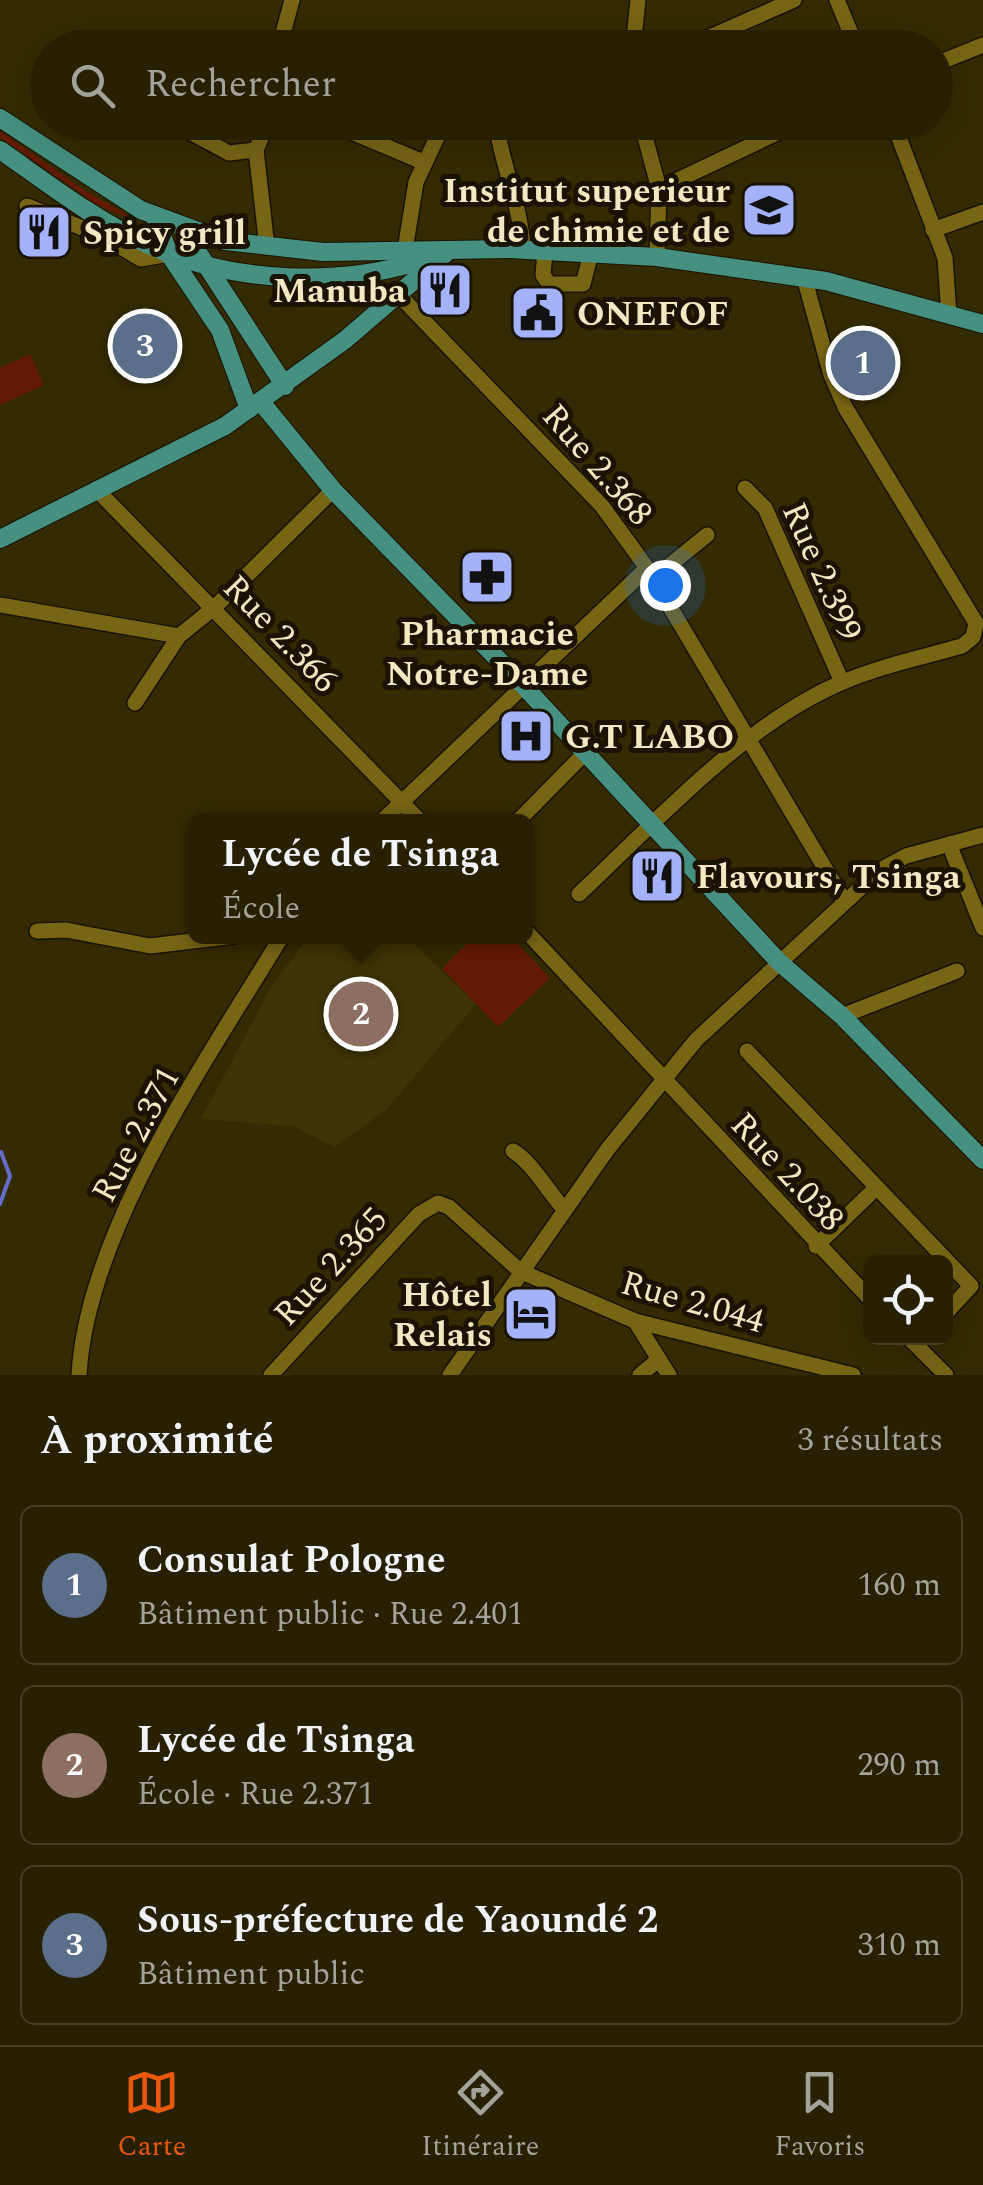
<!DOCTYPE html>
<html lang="fr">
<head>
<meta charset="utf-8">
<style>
	body { margin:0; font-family:Spectral,serif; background:#2f280c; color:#f1f3f6 }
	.controls { position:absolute; right:30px; bottom:30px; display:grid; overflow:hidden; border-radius:15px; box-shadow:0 10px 40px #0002 }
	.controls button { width:90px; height:90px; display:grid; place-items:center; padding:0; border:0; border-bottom:2px solid #433e24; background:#272002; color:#f1f3f6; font:50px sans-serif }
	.you { position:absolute; left:665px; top:585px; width:35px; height:35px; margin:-25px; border:8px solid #fff; border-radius:50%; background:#1a73e8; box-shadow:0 0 0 15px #1a73e833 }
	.badge { display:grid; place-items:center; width:65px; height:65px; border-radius:50%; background:#ea580c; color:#fff; font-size:32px; font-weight:700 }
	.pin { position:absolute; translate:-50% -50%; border:5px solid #fff; box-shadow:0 2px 10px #0006 }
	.popup { position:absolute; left:188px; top:814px; width:345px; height:130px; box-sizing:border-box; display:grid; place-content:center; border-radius:15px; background:#272002; filter:drop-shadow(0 2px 8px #0005); font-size:32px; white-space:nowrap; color:#a4a399 }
	.popup b { font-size:38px; color:#f1f3f6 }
	.popup::after { content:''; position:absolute; left:50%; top:100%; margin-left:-20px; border:20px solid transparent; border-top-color:#272002 }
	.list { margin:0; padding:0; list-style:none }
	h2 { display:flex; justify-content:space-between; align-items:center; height:130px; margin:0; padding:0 40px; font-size:42px }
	h2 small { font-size:32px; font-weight:400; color:#a4a399 }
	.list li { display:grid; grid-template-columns:65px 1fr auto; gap:30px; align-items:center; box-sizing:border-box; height:160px; margin:0 20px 20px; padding:0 20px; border:2px solid #433e24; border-radius:15px }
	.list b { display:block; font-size:38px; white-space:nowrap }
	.list p { margin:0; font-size:32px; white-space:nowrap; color:#a4a399 }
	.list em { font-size:32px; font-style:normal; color:#a4a399 }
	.icon { flex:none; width:55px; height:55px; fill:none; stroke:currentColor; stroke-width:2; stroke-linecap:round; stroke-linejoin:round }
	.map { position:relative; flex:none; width:983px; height:1375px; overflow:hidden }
	.search { position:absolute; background:#272002; box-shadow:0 10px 40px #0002; left:30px; right:30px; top:30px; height:110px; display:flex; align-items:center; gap:25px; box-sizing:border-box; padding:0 35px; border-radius:55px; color:#a4a399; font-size:38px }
	.sheet { height:670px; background:#272002 }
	nav { display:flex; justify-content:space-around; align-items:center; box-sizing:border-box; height:140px; border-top:2px solid #433e24; background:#272002; font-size:28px; color:#a4a399 }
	nav a { display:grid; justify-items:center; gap:5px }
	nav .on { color:#ea580c }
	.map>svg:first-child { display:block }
	.built { fill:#3f3405 }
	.green { fill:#641a05 }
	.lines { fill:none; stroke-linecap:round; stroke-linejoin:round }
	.stream { stroke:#616dca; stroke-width:4 }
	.minor-casing { stroke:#191300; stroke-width:18 }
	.major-casing { stroke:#191300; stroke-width:20 }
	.minor { stroke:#776516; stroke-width:15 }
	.major { stroke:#459080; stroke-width:18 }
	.labels { text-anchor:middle; stroke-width:10; stroke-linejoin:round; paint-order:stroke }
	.poi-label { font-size:35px; font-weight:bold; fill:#f1e8c4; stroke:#191300; text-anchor:start }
	.street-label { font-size:35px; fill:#f1e8c4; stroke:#191300 }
</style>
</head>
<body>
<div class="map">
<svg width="983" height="1375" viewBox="0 0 983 1375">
	<rect width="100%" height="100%" fill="#342b02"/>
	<!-- built -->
	<polygon class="built" points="308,937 407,937 476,1004 385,1111 334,1147 293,1126 201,1119 270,989"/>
	<!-- green -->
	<g class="green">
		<polygon points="0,131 81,188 146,226 96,204 0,137"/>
		<polygon points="30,354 44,385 0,405 0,368"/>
		<polygon points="475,936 511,937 550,978 498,1027 442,968"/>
	</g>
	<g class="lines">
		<!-- stream -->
		<polyline class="stream" points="0,1204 10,1176 1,1152"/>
		<!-- minor casing -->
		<g class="minor-casing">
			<g id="minor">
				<polyline points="837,0 857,48"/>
				<polyline points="279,48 292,0"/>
				<polyline points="633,48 638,0"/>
				<polyline points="685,48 794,0"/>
				<polyline points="936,64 983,45"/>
				<polyline points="171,122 229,153 256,150"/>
				<polyline points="328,122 423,162"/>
				<path d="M496 122C502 167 521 205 523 250"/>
				<polyline points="641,122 659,189 657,257"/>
				<polyline points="893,122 945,258 949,315"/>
				<polyline points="659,189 800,122"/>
				<polyline points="27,206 100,235 141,259 169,254"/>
				<polyline points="933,230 983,212"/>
				<polyline points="267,247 256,150 268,122"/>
				<polyline points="405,250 416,182 440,131"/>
				<polyline points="545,251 543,275 549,284 583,284 591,253"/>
				<polyline points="399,295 602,506 647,568 845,902"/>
				<polyline points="745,488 765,508 842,682"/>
				<polyline points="96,489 421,822"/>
				<polyline points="654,578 707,535"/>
				<polyline points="0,605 179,636"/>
				<polyline points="135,703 179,636 215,607 333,490"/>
				<polyline points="381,822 647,568"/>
				<polyline points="517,822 585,753"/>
				<polyline points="949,844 983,928"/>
				<path d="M579 894C656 822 745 723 843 682 881 666 923 657 962 646L973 637 976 623 845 407 831 375 804 277"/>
				<polyline points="37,931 66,930 150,946 235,936"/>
				<polyline points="526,931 870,1299"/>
				<polyline points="842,1016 957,971"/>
				<polyline points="747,1051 971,1286 946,1313"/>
				<path d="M513 1151C534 1164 547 1191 565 1210"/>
				<polyline points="816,1246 876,1188"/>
				<polyline points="635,1321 669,1375"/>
				<polyline points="909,1338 946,1375"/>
				<path d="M79 1375C87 1231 208 1058 282 936"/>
				<polyline points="271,1375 419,1214 438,1203 449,1207 520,1271 635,1321 853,1375"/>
				<polyline points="450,1375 607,1150 696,1040 880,870 906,856 983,835"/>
				<polyline points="640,1375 658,1360"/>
			</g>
		</g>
		<!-- major casing -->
		<g class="major-casing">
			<g id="major">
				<polyline points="0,118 141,210 225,241 323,252 509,249 657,257 826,281 983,324"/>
				<path d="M0 150C46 182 92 218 143 242 230 285 345 288 436 256"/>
				<polyline points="154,215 169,254 220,330 249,409"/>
				<polyline points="182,228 285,386"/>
				<polyline points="261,402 333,490 522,684 779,962 842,1016 983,1160"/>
				<polyline points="0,539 225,426 345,340 446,253"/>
			</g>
		</g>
		<!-- minor -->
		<use href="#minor" class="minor"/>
		<!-- major -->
		<use href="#major" class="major"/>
	</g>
	<!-- icons -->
	<defs>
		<g id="university-square" transform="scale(2.875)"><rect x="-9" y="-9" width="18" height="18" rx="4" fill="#a4b2fc" stroke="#191300"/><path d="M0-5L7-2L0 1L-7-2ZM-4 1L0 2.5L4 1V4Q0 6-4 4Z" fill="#111"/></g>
		<g id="restaurant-square" transform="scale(2.875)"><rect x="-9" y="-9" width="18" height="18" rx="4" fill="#a4b2fc" stroke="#191300"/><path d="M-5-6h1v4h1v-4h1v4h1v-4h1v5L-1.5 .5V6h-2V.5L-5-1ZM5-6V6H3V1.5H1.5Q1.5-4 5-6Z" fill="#111"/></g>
		<g id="civic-square" transform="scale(2.875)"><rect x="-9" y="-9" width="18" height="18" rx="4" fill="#a4b2fc" stroke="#191300"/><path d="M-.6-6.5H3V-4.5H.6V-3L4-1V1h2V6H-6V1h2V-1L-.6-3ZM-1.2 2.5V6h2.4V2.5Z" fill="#111"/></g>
		<g id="pharmacy-square" transform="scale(2.875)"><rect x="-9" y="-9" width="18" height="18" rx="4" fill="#a4b2fc" stroke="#191300"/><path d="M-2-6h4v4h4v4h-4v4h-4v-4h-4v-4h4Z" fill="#111"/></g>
		<g id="hospital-square" transform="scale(2.875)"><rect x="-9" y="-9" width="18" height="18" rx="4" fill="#a4b2fc" stroke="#191300"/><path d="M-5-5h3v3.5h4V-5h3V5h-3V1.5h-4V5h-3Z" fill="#111"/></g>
		<g id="hotel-square" transform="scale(2.875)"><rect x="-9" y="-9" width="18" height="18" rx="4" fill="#a4b2fc" stroke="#191300"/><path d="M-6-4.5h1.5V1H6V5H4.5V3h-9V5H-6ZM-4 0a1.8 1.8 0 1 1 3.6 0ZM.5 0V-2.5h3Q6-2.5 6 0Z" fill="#111"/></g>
	</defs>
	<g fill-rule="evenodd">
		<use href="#university-square" x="769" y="210"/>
		<use href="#restaurant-square" x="44" y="232"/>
		<use href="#restaurant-square" x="445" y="290"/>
		<use href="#civic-square" x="538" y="313"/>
		<use href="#pharmacy-square" x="487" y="577"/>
		<use href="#hospital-square" x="526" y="736"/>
		<use href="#restaurant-square" x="657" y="876"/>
		<use href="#hotel-square" x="531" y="1314"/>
	</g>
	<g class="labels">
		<!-- poi labels -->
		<g class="poi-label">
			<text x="730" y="202" text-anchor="end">Institut superieur<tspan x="730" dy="40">de chimie et de</tspan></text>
			<text x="83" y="244">Spicy grill</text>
			<text x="406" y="302" text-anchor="end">Manuba</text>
			<text x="577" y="325">ONEFOF</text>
			<text x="487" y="645" text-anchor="middle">Pharmacie<tspan x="487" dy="40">Notre-Dame</tspan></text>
			<text x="565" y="748">G.T LABO</text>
			<text x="696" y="888">Flavours, Tsinga</text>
			<text x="492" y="1306" text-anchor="end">Hôtel<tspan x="492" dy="40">Relais</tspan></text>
		</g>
		<!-- street labels -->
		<g class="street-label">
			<text transform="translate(598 464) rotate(49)" y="12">Rue 2.368</text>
			<text transform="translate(823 571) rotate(66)" y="12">Rue 2.399</text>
			<text transform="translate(281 633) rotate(46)" y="12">Rue 2.366</text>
			<text transform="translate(135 1134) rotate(-62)" y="12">Rue 2.371</text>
			<text transform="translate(788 1171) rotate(47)" y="12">Rue 2.038</text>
			<text transform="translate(330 1266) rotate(-47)" y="12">Rue 2.365</text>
			<text transform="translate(693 1301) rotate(16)" y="12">Rue 2.044</text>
		</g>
	</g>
</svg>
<div class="controls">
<button><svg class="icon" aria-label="locate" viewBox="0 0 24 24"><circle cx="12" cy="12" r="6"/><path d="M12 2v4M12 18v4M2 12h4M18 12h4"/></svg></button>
</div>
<div class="you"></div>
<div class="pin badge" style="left:863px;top:363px;background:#5c6f8a">1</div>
<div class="pin badge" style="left:361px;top:1014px;background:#8d6e63">2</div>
<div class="popup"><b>Lycée de Tsinga</b>École</div>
<div class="pin badge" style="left:145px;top:346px;background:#5c6f8a">3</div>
<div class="search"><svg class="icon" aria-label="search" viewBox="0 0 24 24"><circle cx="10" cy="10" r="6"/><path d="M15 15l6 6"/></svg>Rechercher</div>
</div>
<section class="sheet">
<h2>À proximité<small>3 résultats</small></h2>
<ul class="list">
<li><span class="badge" style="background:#5c6f8a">1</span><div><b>Consulat Pologne</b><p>Bâtiment public · Rue 2.401</p></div><em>160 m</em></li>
<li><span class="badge" style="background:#8d6e63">2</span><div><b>Lycée de Tsinga</b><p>École · Rue 2.371</p></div><em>290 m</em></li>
<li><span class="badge" style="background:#5c6f8a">3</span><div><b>Sous-préfecture de Yaoundé 2</b><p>Bâtiment public</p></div><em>310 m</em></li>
</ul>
</section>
<nav>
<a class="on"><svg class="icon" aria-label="map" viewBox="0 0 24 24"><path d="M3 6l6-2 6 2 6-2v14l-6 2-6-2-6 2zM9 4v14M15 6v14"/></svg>Carte</a>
<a><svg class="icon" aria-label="directions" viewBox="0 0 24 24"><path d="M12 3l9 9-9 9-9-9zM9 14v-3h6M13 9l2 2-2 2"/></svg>Itinéraire</a>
<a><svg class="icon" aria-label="saved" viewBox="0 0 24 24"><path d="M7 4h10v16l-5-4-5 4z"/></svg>Favoris</a>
</nav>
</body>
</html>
